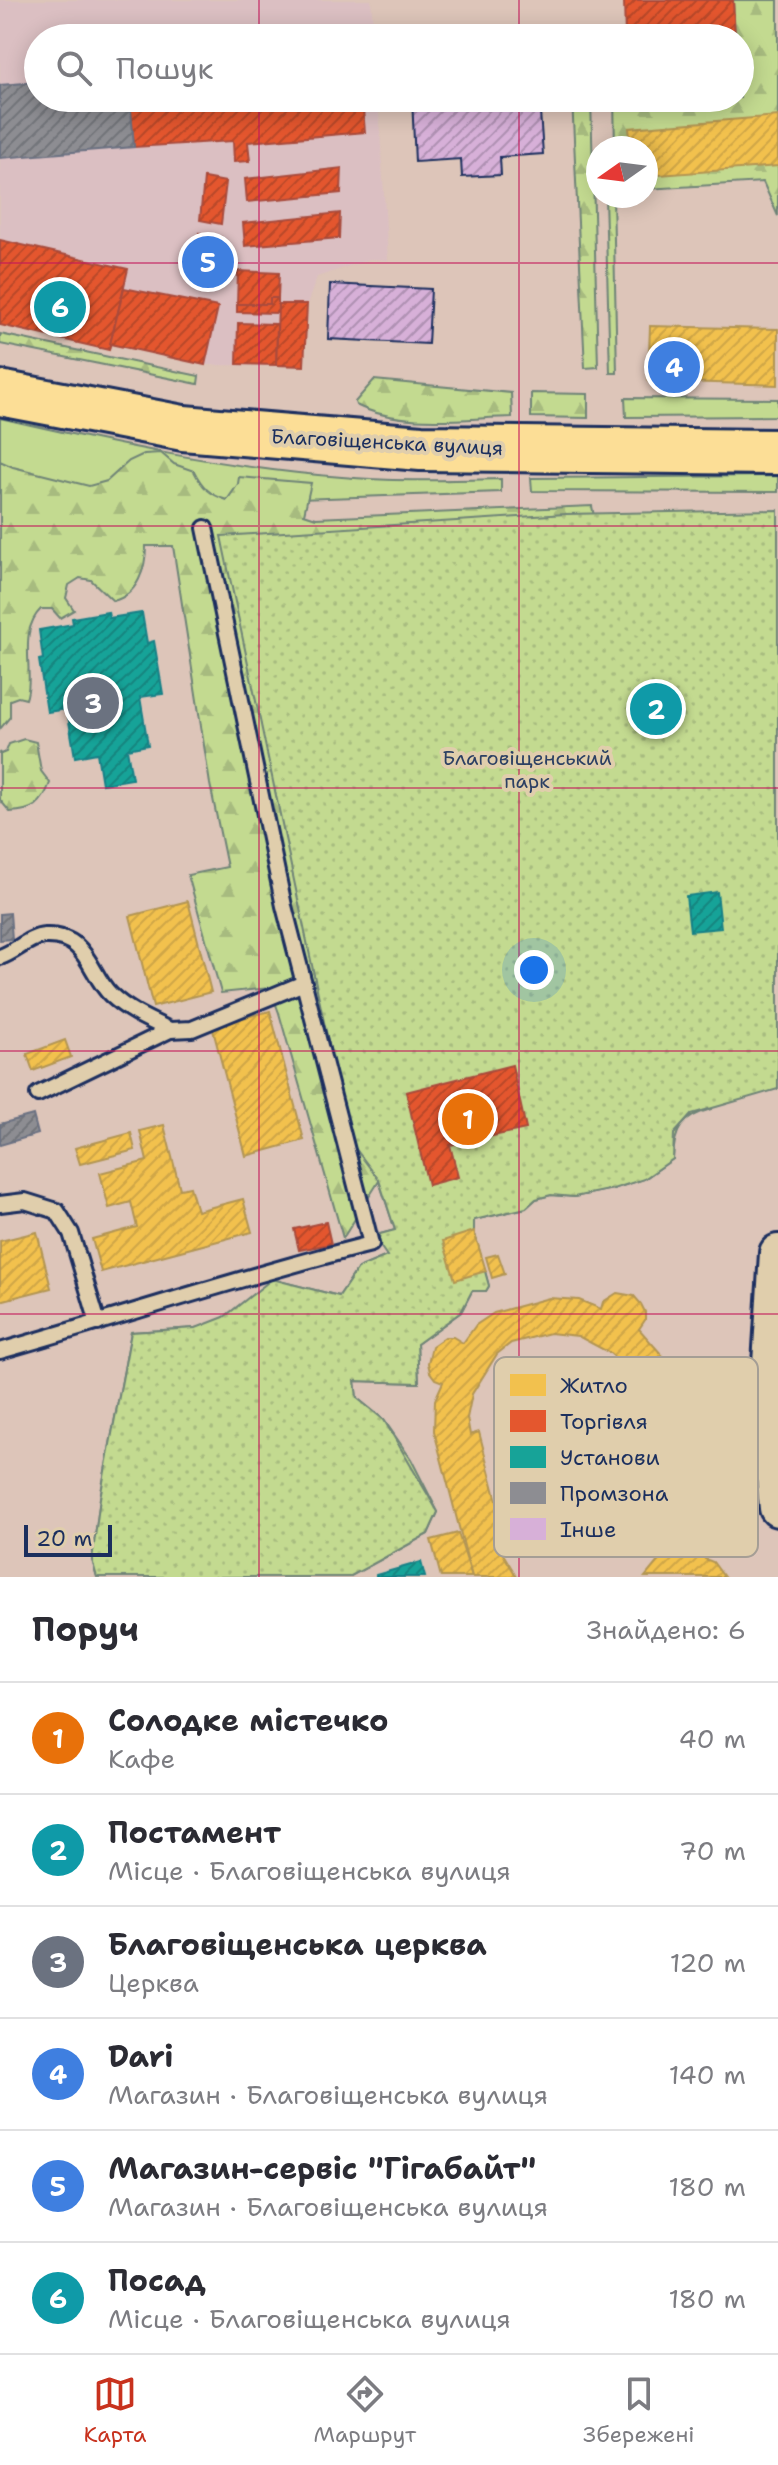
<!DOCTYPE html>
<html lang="uk">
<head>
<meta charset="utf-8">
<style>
	body { margin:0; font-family:"Shantell Sans",sans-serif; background:#f2f2f3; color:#2b2b33 }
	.compass { position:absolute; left:586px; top:136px; width:72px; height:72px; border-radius:50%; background:#fff; box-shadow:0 4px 20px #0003; rotate:256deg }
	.scale { position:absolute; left:24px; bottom:20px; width:88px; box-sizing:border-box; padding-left:8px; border:4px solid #1b2f5e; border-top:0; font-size:22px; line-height:28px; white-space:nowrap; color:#1b2f5e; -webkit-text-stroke:6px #e0ceac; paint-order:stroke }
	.you { position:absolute; left:534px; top:970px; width:28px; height:28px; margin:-20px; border:6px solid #fff; border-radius:50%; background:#1a73e8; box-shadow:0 0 0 12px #1a73e833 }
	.badge { display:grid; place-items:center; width:52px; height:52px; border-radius:50%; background:#c8321e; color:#fff; font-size:26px; font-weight:700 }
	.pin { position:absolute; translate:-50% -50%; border:4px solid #fff; box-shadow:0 2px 8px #0006 }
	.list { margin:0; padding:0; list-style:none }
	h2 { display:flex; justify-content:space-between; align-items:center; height:104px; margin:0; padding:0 32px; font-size:34px }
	h2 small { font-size:26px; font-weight:400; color:#7c7c81 }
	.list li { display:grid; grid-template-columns:52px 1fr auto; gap:24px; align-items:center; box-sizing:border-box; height:112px; padding:0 32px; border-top:2px solid #e1e1e2 }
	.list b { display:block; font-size:30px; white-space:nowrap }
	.list p { margin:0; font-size:26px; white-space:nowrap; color:#7c7c81 }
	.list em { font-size:26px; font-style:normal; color:#7c7c81 }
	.icon { flex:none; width:44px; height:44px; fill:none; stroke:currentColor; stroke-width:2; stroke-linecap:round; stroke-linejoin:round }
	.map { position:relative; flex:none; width:778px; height:1577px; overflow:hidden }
	.search { position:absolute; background:#fff; box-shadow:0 4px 20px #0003; left:24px; right:24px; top:24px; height:88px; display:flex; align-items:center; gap:20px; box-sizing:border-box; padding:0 28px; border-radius:44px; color:#7c7c81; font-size:30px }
	.sheet { height:776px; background:#fff }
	nav { display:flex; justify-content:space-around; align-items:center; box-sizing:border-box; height:112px; border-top:2px solid #e1e1e2; background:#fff; font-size:22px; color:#7c7c81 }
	nav a { display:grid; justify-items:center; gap:4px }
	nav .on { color:#c8321e }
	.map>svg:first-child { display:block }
	.built { fill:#dbbfc2 }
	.grass { fill:#c3da90; stroke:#6f8477; stroke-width:2 }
	.forest { fill:url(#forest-firs); stroke:#6f8477; stroke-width:2 }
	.park { fill:url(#park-dots); stroke:#6f8477; stroke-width:2 }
	.homes { fill:url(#homes-hatch); stroke:#b29553; stroke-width:2 }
	.shops { fill:url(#shops-hatch); stroke:#a84b3c; stroke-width:2 }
	.public { fill:url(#public-hatch); stroke:#188087; stroke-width:2 }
	.industry { fill:url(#industry-hatch); stroke:#6b7182; stroke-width:2 }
	.building { fill:url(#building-hatch); stroke:#1b2f5e; stroke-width:2 }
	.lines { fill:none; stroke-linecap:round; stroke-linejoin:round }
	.service-casing { stroke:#1b2f5e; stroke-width:20 }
	.tertiary-casing { stroke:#1b2f5e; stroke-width:42 }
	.primary-casing { stroke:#1b2f5e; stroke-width:50 }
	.service { stroke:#e0ceac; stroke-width:14 }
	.tertiary { stroke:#e0ceac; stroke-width:36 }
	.primary { stroke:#fcde96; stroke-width:44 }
	.grid { fill:none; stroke:#c2185b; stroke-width:2; stroke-opacity:0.55 }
	.labels { text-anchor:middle; stroke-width:8; stroke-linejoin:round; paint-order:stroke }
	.street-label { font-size:20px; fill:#1b2f5e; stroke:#e0ceac }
	.park-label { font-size:20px; fill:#2c4063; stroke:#e0ceac }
	.key { fill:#e0ceac; stroke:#a59e95; stroke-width:2 }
	.key-label { font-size:22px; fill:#1b2f5e }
</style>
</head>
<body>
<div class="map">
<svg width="778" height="1577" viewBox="0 0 778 1577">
	<defs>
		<pattern id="forest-firs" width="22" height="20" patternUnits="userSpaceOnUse" patternTransform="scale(2)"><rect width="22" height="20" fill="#c3da90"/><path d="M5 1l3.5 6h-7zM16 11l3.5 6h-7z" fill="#a7bb7f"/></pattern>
		<pattern id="park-dots" width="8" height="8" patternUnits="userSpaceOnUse" patternTransform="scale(2)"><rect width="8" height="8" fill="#c3da90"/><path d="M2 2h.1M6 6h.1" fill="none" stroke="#a7bb7f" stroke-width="1.8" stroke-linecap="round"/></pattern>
		<pattern id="homes-hatch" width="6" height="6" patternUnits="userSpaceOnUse" patternTransform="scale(2)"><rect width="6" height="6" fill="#f2c14e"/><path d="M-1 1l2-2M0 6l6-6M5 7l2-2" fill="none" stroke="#cfa646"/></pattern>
		<pattern id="shops-hatch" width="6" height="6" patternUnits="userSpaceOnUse" patternTransform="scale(2)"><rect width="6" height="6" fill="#e4572e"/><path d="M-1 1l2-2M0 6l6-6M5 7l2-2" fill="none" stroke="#b8482a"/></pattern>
		<pattern id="public-hatch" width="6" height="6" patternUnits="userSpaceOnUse" patternTransform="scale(2)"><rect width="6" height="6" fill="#17a398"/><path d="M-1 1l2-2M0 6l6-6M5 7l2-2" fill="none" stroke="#14857f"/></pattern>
		<pattern id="industry-hatch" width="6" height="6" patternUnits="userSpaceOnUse" patternTransform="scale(2)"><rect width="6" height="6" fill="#8d8d92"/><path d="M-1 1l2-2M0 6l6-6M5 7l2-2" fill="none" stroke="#72747a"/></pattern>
		<pattern id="building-hatch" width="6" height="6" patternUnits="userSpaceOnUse" patternTransform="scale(2)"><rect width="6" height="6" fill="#d7b0d8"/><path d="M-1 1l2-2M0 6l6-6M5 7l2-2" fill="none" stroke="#ae90b2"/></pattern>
	</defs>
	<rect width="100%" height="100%" fill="#ddc5b9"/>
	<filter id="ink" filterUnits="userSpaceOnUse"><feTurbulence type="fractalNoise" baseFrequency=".0125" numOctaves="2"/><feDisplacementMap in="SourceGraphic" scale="16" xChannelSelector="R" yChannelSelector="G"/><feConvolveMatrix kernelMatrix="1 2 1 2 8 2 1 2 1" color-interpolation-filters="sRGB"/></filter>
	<g filter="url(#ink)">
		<!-- built -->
		<polygon class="built" points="0,0 371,0 374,38 38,38 38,98 378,98 388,260 370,259 317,277 307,304 304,366 205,365 111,344 109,350 0,325"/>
		<!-- grass -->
		<g class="grass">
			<polygon points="625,398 778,399 778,416 626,417"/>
			<path d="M0 418C113 444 226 468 342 477 395 482 448 480 501 479V492L298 499 226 507 0 488Z"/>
			<polygon points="778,476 778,492 532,491 531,478"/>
		</g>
		<!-- forest -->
		<g class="forest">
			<polygon points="733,0 778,0 778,216 763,182 646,189 646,148 615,148 614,98 740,98 740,38 715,38 735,37"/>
			<polygon points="572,98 591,98 598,367 585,368"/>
			<polygon points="605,196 613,196 617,373 610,373"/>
			<polygon points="0,334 199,376 198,384 0,344"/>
			<path d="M374 380 511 393 512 417C463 418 402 428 356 405L355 402Z"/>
			<polygon points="531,393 588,394 588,418 531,417"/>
			<path d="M161 453 174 464 194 471C202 487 210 495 227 500L238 484 239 477 311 483 304 514 316 518 592 506 711 1109C682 1117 674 1129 673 1159L644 1179 613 1189 574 1197 551 1195 536 1199 526 1208 474 1220V1231L489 1286 486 1291H472L461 1312 417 1344 419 1383 355 1381 357 1398 384 1420 411 1459 438 1512 428 1534 349 1577H97L92 1560 100 1498 131 1332 196 1328 232 1320 272 1279 339 1296 358 1268 387 1256 380 1234 395 1230 379 1181 343 1238 279 1013 270 988 221 993 188 875 227 867 210 784 173 546H146C146 568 138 595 113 601L91 580 80 578 69 585 66 598 74 610 60 618 52 609H41C17 632 35 672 26 699L18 697 10 700V717L0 729V461L13 467 89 486 107 481 129 461 144 454Z"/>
			<path d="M24 739 36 742 41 771 50 783C42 805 33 811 10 812L0 800V752L1 754 6 752 9 744Z"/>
		</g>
		<!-- park -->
		<polygon class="park" points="778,510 778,1089 692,1114 674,1134 673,1159 644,1179 613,1189 574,1197 551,1195 536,1199 526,1208 474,1220 474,1231 489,1286 486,1291 472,1291 461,1312 417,1344 419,1383 355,1381 357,1398 384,1420 438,1512 428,1534 349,1577 97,1577 92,1560 100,1498 131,1332 196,1328 224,1317 272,1279 339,1296 358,1268 387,1256 378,1243 380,1234 395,1230 379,1180 349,1140 221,536 566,514"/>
		<!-- homes -->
		<g class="homes">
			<polygon points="778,116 778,166 646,176 646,148 631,148 629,128"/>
			<polygon points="650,326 778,329 778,385 648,381"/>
			<polygon points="188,901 211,992 153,1007 130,916"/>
			<polygon points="270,1011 304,1140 246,1156 212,1026"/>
			<polygon points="65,1040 71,1057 33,1071 27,1054"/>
			<polygon points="164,1125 180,1189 190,1187 197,1211 243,1199 252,1232 101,1272 92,1239 137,1227 131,1202 109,1208 100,1173 147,1161 140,1131"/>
			<polygon points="131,1133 135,1150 80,1164 75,1148"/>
			<polygon points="474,1231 486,1271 455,1280 443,1241"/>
			<polygon points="37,1232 51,1288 0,1301 0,1241"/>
			<polygon points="498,1254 505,1274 492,1278 486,1257"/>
			<polygon points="617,1293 634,1296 641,1304 645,1312 645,1320 639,1329 663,1356 688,1413 713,1509 711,1549 705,1559 713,1562 724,1577 645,1577 659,1560 674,1518 669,1499 658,1502 626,1388 637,1385 624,1366 610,1353 578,1336 550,1333 511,1343 497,1354 472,1394 467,1418 470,1435 479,1432 509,1547 500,1549 517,1577 472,1577 434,1431 435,1400 443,1382 435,1379 430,1372 428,1363 432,1346 445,1337 453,1337 463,1343 476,1325 494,1313 549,1298 579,1300 601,1309 603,1302"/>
			<polygon points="458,1533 472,1577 441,1577 431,1540"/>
		</g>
		<!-- shops -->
		<g class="shops">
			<polygon points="624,0 733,0 735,37 625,38"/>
			<polygon points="130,98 362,98 365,132 248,142 250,161 234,162 233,141 134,147"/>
			<polygon points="342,168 341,193 247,202 245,179"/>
			<polygon points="204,178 226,182 221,224 200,220"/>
			<polygon points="340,213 339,238 245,246 243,223"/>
			<polygon points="199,233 221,237 218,278 195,275"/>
			<polygon points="0,240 128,269 109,350 0,325"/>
			<polygon points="238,271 279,273 278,298 270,298 270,304 237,304"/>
			<polygon points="124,288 218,307 205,365 110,344"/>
			<polygon points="270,298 278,298 278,313 237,312 237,304 270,304"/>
			<polygon points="278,304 307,304 304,366 276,365"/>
			<polygon points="238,323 277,324 276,365 237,364"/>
			<polygon points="512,1065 526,1129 450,1145 458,1177 428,1185 406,1092"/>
			<polygon points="326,1222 331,1244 299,1250 294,1229"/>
		</g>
		<!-- public -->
		<g class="public">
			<polygon points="108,612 109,618 142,613 147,643 154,641 163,694 140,697 148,745 127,749 132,779 102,784 97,753 75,757 67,709 47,712 39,660 43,659 39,630 73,624 72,618"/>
			<polygon points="717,892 721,928 690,931 686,896"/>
			<polygon points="421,1562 425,1577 376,1577 376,1575"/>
		</g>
		<!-- industry -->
		<g class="industry">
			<polygon points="38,82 38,98 130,98 134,147 0,158 0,85"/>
			<polygon points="10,913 12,939 0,940 0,914"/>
			<polygon points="33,1115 38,1134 0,1145 0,1124"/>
		</g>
		<!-- building -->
		<g class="building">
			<polygon points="412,98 539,98 543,154 500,157 501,175 462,177 461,159 415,162"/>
			<polygon points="330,284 431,289 428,344 328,339"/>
		</g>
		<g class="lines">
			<!-- service casing -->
			<g class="service-casing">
				<g id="service">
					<path d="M0 957C16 952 28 937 45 936 88 934 89 974 111 995 128 1011 149 1020 170 1030"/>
					<polyline points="38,1094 170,1030 192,1029 304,983"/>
					<polyline points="0,1204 25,1201 57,1211 71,1233 98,1323"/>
					<path d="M0 1351C124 1316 246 1275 371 1244L284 906 205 528"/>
				</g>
			</g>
			<!-- tertiary casing -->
			<g class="tertiary-casing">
				<polyline id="tertiary" points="778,1253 771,1364 773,1456 778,1508"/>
			</g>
			<!-- primary casing -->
			<g class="primary-casing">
				<polyline id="primary" points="0,393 183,428 421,448 778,452"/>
			</g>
			<!-- service -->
			<use href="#service" class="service"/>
			<!-- tertiary -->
			<use href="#tertiary" class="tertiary"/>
			<!-- primary -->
			<use href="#primary" class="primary"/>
		</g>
	</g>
	<!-- grid -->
	<path class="grid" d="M259 0V38M519 0V38M259 98V1577M519 98V1577M0 263H778M0 526H778M0 788H778M0 1051H778M0 1314H778"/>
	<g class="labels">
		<!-- street labels -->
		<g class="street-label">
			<text transform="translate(387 442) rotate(3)" y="7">Благовіщенська вулиця</text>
		</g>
		<!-- park labels -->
		<g class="park-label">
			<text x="527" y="765">Благовіщенський<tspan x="527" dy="23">парк</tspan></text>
		</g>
	</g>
	<!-- legend -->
	<rect x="494" y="1357" width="264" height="200" rx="12" class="key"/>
	<rect x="510" y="1374" width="36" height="22" fill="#f2c14e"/>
	<rect x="510" y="1410" width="36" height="22" fill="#e4572e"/>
	<rect x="510" y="1446" width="36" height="22" fill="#17a398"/>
	<rect x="510" y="1482" width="36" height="22" fill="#8d8d92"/>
	<rect x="510" y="1518" width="36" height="22" fill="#d7b0d8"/>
	<g class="key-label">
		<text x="560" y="1393">Житло</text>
		<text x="560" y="1429">Торгівля</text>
		<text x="560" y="1465">Установи</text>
		<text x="560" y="1501">Промзона</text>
		<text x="560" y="1537">Інше</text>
	</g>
</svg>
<svg class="compass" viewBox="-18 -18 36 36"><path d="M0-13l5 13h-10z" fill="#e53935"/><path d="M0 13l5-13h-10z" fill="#7c7c81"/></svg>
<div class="scale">20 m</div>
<div class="you"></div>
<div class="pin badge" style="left:468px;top:1119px;background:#e8710a">1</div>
<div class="pin badge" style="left:656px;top:709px;background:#0f9aa8">2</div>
<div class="pin badge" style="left:93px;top:703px;background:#6b7280">3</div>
<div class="pin badge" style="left:674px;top:367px;background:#3f7fe0">4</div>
<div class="pin badge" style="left:208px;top:262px;background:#3f7fe0">5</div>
<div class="pin badge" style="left:60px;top:307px;background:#0f9aa8">6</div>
<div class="search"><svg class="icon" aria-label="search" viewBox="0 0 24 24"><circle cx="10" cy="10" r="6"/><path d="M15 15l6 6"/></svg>Пошук</div>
</div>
<section class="sheet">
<h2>Поруч<small>Знайдено: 6</small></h2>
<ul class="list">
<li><span class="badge" style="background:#e8710a">1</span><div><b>Солодке містечко</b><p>Кафе</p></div><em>40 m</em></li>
<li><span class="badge" style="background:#0f9aa8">2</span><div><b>Постамент</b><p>Місце · Благовіщенська вулиця</p></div><em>70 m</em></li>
<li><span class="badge" style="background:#6b7280">3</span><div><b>Благовіщенська церква</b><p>Церква</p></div><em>120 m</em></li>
<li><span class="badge" style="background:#3f7fe0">4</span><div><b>Dari</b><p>Магазин · Благовіщенська вулиця</p></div><em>140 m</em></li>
<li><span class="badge" style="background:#3f7fe0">5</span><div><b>Магазин-сервіс &quot;Гігабайт&quot;</b><p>Магазин · Благовіщенська вулиця</p></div><em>180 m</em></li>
<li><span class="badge" style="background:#0f9aa8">6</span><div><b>Посад</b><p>Місце · Благовіщенська вулиця</p></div><em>180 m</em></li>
</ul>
</section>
<nav>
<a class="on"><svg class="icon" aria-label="map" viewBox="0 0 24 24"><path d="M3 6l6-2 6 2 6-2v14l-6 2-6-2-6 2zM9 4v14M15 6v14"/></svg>Карта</a>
<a><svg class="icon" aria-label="directions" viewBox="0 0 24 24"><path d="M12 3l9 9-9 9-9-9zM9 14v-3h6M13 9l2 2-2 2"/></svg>Маршрут</a>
<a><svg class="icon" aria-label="saved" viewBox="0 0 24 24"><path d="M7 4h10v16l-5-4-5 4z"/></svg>Збережені</a>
</nav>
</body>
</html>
